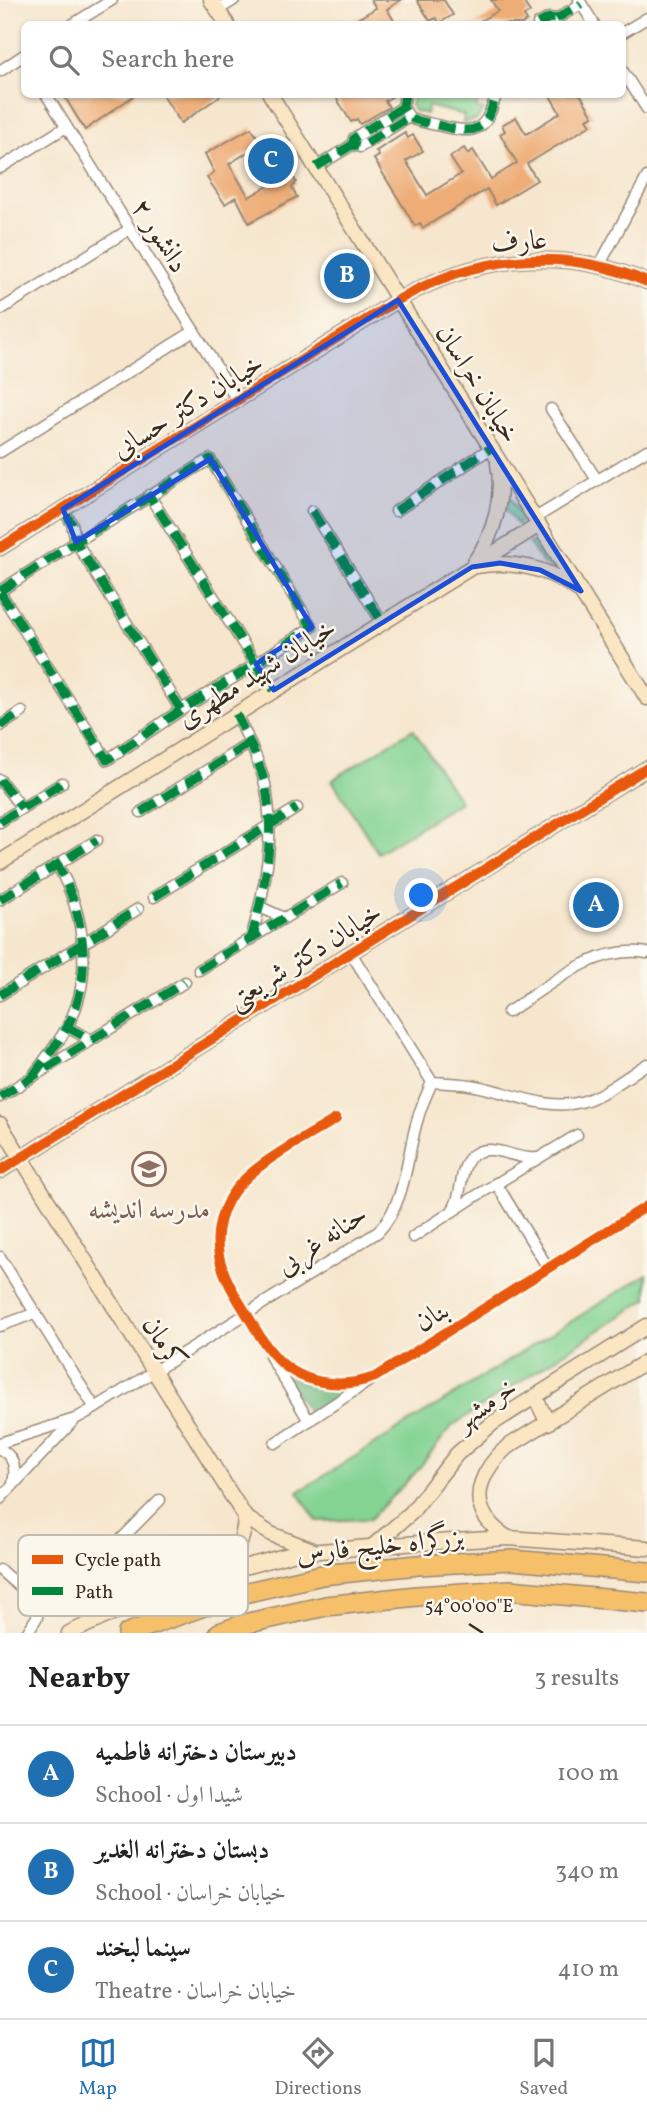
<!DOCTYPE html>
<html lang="en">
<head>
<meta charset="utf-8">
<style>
	body { margin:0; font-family:Vollkorn,Amiri,serif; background:#f2f2f2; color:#222 }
	.you { position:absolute; left:422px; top:896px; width:24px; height:24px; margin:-18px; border:5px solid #fff; border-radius:50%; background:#1a73e8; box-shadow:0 0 0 10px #1a73e833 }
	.badge { display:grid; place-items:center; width:46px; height:46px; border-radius:50%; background:#1f6fb2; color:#fff; font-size:23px; font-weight:700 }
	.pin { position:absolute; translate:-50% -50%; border:4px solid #fff; box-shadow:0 2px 7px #0006 }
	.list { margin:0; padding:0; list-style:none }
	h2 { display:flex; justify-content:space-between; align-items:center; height:91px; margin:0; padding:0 28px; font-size:30px }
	h2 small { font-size:23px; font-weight:400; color:#767676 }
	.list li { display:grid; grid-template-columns:46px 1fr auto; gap:21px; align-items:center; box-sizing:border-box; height:98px; padding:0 28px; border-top:2px solid #e0e0e0 }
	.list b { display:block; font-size:26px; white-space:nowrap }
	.list p { margin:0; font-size:23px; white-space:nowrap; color:#767676 }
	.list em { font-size:23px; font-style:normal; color:#767676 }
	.icon { flex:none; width:38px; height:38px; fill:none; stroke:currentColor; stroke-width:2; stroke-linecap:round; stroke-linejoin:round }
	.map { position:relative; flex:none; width:647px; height:1633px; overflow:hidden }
	.search { position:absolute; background:#fff; box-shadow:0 2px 5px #0004; left:21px; right:21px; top:21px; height:77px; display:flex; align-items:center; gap:18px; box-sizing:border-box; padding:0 24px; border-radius:10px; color:#767676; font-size:26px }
	.sheet { height:385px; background:#fff }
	nav { display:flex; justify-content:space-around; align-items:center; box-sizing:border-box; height:98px; border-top:2px solid #e0e0e0; background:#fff; font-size:19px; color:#767676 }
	nav a { display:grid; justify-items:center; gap:4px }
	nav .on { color:#1f6fb2 }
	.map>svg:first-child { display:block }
	.green { fill:#83d393; stroke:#5f7e58; stroke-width:2 }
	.forest { fill:#6ab57d; stroke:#52704e; stroke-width:2 }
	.building { fill:#eead77; fill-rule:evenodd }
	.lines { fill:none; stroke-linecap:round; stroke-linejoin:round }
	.street-casing { stroke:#988876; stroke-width:13 }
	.secondary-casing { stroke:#988876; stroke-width:17 }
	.highway-casing { stroke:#988876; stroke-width:22 }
	.street { stroke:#fff; stroke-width:10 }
	.secondary { stroke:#fbe6c4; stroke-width:14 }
	.highway { stroke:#f6c06b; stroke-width:19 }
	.quiet { stroke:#00873e; stroke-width:9; stroke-dasharray:18 9; stroke-linecap:butt }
	.cycleway-casing { stroke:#fbf7ec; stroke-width:15 }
	.cycleway { stroke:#e8590c; stroke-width:10 }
	.marked { fill:#1d4ed8; fill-opacity:0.2; stroke:#1d4ed8; stroke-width:5; stroke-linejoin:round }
	.ticks { fill:none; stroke:#3b2a1e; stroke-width:2.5 }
	.labels { text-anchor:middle; stroke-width:5; stroke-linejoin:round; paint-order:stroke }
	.street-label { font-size:28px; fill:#3b2a1e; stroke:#fbf7ec }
	.education-label { font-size:28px; fill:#785e54; stroke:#fbf7ec }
	.key { fill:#fbf7ec; stroke:#c1baae; stroke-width:2 }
	.key-label { font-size:19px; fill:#3b2a1e }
	.ticks-label { font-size:18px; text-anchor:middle; fill:#3b2a1e; stroke:#fbf7ec; stroke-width:5; stroke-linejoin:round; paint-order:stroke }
</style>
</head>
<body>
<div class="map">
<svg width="647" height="1633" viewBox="0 0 647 1633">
	<rect width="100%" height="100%" fill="#fbf7ec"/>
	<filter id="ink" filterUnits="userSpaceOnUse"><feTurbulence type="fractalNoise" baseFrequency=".0143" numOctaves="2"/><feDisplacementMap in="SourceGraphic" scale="14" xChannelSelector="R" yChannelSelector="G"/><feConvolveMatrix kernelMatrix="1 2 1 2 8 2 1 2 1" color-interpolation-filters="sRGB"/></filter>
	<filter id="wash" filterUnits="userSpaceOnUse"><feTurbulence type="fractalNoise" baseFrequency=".00686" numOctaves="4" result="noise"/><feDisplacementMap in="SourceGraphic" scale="28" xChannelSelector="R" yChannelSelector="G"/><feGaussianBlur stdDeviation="1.57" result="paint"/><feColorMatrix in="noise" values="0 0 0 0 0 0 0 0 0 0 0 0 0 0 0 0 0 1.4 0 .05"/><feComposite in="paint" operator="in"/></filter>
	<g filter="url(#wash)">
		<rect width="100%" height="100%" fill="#f6e6ce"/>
		<!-- green -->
		<g class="green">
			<polygon points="413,95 479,95 476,108 484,110 476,120 463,123 464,115 428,106 426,114 414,111 411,106"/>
			<polygon points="505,489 524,521 517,525 504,506"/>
			<polygon points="536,539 555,570 544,565 529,543"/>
			<polygon points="413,729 460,802 378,853 332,780"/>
			<polygon points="647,1274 647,1299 452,1426 416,1472 370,1519 317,1521 298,1492"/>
		</g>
		<!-- forest -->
		<path class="forest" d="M282 1372C304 1386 326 1392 352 1390L310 1416Z"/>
		<g id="blocks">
			<!-- building -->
			<g class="building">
				<polygon points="371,0 401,0 387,9 396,24 349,24 376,8"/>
				<polygon points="417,0 444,0 453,15 439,23 436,18 430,21"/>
				<polygon points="491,0 522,0 530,12 524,16 527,21 522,24 475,24 498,11"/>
				<polygon points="63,94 136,94 85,130"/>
				<polygon points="162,94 223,94 181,123"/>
				<polygon points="334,94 396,94 385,101 389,107 360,124 357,119 351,122"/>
				<polygon points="549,94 580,94 593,116 587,119 591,125 527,164 537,180 496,205 487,189 423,228 420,223 415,226 374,159 379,156 376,151 405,133 408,138 413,135 423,151 406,161 427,195 461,174 450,157 464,148 468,154 473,150 491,179 517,163 500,134 505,131 502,125 516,117 526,134 560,113"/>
				<path d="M251 128 262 144 270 135 296 182 292 188 297 197 249 223 236 197 225 204 207 178 214 172 205 154ZM251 150 273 183 249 197 229 164Z"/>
			</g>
		</g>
	</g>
	<g filter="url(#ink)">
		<use href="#blocks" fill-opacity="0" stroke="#988876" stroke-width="2"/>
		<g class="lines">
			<!-- street casing -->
			<g class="street-casing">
				<g id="street">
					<polyline points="579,0 594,24"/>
					<polyline points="218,10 234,0"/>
					<polyline points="556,19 581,4"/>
					<polyline points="73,24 112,0"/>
					<polyline points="538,24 549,18 556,19 555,24"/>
					<polyline points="622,33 647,18"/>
					<polyline points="622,70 647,109"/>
					<polyline points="0,71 24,55"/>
					<polyline points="46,94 237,400"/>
					<path d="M405 94 403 107 409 117C418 122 430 123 441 126 476 135 487 131 496 94"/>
					<polyline points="403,107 354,138 352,145 360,147 409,117"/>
					<polyline points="316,167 352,145"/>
					<polyline points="0,168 66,127"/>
					<polyline points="599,266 647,177"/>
					<polyline points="0,310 130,229"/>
					<polyline points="551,409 597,480"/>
					<polyline points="0,452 194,331"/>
					<polyline points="63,509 72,524 76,542 210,459 312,627 256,664 149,495"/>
					<polyline points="312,511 382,622"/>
					<polyline points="396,511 491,448"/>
					<polyline points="535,518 647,450"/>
					<polyline points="0,591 76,542 181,710"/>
					<polyline points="0,592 107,760 181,710 256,664 274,690"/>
					<path d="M236 714C247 736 259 760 265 784 276 834 265 890 251 939"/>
					<polyline points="0,726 22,712"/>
					<polyline points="0,780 22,808"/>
					<polyline points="141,812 250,743"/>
					<polyline points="0,822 62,783"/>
					<polyline points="154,897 297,808"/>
					<polyline points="0,900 97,840"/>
					<polyline points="260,907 284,918"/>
					<polyline points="351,953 432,1082"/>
					<polyline points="199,970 342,883"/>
					<polyline points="0,995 138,909"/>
					<path d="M508 1012C549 986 595 944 647 953"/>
					<polyline points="67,1027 91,1040"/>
					<path d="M33 1076C44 1060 58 1044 67 1027 95 977 84 912 57 864"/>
					<path d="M432 1082C445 1083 457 1083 470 1085 505 1090 546 1112 581 1102 605 1095 626 1077 647 1064"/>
					<polyline points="0,1097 185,982"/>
					<path d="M336 1119C304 1139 247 1166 229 1199 205 1243 222 1275 246 1313 255 1327 262 1342 273 1354 298 1384 339 1390 375 1377L647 1206"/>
					<polyline points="496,1183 548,1268"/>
					<path d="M452 1211C464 1195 458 1167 473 1155 490 1141 517 1161 537 1158"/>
					<polyline points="413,1237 476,1196 577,1135"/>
					<polyline points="0,1257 95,1408"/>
					<polyline points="0,1326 36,1313"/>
					<polyline points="270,1356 309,1421"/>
					<path d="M0 1443 75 1419 95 1408 378 1232C407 1202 406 1156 418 1118 421 1106 427 1094 432 1082"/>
					<polyline points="275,1443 369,1381"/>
					<path d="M0 1449C15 1457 16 1469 13 1484"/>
					<polyline points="0,1499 73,1421"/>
					<polyline points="0,1570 39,1604 53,1602 68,1593 160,1500"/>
					<polyline points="27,1633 37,1617 39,1604"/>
				</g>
			</g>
			<!-- secondary casing -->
			<g class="secondary-casing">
				<g id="secondary">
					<polyline points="211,0 227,24"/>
					<polyline points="270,94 647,698"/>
					<path d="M0 548 398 300C475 255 565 246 647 282"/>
					<path d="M474 563C495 533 504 498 498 463"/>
					<path d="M476 566C512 560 547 568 577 589"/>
					<polyline points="0,862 539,525"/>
					<polyline points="0,1124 245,1517 271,1534 310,1549"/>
					<polyline points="0,1171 647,768"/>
					<polyline points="535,1397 548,1423"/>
					<path d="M508 1538C502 1534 495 1529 491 1524 466 1497 486 1466 507 1447L647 1361"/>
					<polyline points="373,1546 411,1513 457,1454 493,1423 647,1326"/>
					<path d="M218 1574C236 1559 244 1539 245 1517"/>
					<polyline points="69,1633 131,1605 229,1571 296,1553 418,1543 508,1538 647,1548"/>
				</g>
			</g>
			<!-- highway casing -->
			<g class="highway-casing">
				<g id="highway">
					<polyline points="128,1633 235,1595 322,1575 418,1565 512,1560 647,1572"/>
					<polyline points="219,1633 244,1624 326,1606 417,1596 510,1590 647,1603"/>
				</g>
			</g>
			<!-- street -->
			<use href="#street" class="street"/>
			<!-- secondary -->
			<use href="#secondary" class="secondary"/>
			<!-- highway -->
			<use href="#highway" class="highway"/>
			<!-- quiet -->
			<g class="quiet">
				<polyline points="556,19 581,4"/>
				<polyline points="538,24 549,18 556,19 555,24"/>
				<path d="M405 94 403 107 409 117C418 122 430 123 441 126 476 135 487 131 496 94"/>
				<polyline points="403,107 354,138 352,145 360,147 409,117"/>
				<polyline points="316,167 352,145"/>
				<polyline points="63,509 72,524 76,542 210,459 312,627 256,664 149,495"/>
				<polyline points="312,511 382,622"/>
				<polyline points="396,511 491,448"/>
				<polyline points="0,591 76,542 181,710"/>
				<polyline points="0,592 107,760 181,710 256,664 274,690"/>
				<path d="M236 714C247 736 259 760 265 784 276 834 265 890 251 939"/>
				<polyline points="0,726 22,712"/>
				<polyline points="0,780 22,808"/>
				<polyline points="141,812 250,743"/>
				<polyline points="0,822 62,783"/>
				<polyline points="154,897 297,808"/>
				<polyline points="0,900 97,840"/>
				<polyline points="199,970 342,883"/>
				<polyline points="0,995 138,909"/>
				<polyline points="67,1027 91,1040"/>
				<path d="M33 1076C44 1060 58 1044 67 1027 95 977 84 912 57 864"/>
				<polyline points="0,1097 185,982"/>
			</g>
			<!-- cycleway casing -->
			<g class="cycleway-casing">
				<g id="cycleway">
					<path d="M0 548 398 300C475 255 565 246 647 282"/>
					<path d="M336 1119C304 1139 247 1166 229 1199 205 1243 222 1275 246 1313 255 1327 262 1342 273 1354 298 1384 339 1390 375 1377L647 1206"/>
					<polyline points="0,1171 647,768"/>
				</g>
			</g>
			<!-- cycleway -->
			<use href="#cycleway" class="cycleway"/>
		</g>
	</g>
	<!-- marked area -->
	<path class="marked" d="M398 300 581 591 540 570 500 563 472 567 274 690 256 664 312 627 210 459 76 542 63 509Z"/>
	<!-- ticks -->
	<path class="ticks" d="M469 1624 483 1633"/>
	<!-- icons -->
	<defs>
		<g id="school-ring" transform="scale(1.75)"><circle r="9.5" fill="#fbf7ec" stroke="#8d6e63" stroke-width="1.5"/><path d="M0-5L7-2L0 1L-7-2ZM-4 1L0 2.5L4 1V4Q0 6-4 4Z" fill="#8d6e63"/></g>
	</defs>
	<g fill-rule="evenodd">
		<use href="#school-ring" x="149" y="1169"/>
	</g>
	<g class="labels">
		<!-- street labels -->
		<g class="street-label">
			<text transform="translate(161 235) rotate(58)" y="10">دانشور ۲</text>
			<text transform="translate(519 240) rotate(-4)" y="10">عارف</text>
			<text transform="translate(479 383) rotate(58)" y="10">خیابان خراسان</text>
			<text transform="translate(187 405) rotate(-32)" y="10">خیابان دکتر حسابی</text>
			<text transform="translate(256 672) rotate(-32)" y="10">خیابان شهید مطهری</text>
			<text transform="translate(304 955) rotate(-32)" y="10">خیابان دکتر شریعتی</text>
			<text transform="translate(321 1239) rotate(-34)" y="10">حنانه غربی</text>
			<text transform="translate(431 1315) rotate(-32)" y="10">بنان</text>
			<text transform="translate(165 1342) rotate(58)" y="10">کرمان</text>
			<text transform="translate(485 1403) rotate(-36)" y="10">خرمشهر</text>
			<text transform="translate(380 1544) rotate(-6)" y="10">بزرگراه خلیج فارس</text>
		</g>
		<!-- education labels -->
		<g class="education-label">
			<text x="149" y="1218">مدرسه اندیشه</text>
		</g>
	</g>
	<!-- legend -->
	<rect x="18" y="1535" width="230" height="81" rx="10" class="key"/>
	<rect x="32" y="1555" width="31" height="9" fill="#e8590c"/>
	<rect x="32" y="1587" width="31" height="8" fill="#00873e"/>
	<g class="key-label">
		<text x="75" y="1566">Cycle path</text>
		<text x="75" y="1598">Path</text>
	</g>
	<g class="ticks-label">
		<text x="469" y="1612">54°00'00"E</text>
	</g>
</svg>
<div class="you"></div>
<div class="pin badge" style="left:596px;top:905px">A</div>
<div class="pin badge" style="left:347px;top:276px">B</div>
<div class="pin badge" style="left:271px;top:161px">C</div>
<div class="search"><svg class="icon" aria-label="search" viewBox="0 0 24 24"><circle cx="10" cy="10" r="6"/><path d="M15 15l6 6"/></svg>Search here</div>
</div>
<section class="sheet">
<h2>Nearby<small>3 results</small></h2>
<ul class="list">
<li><span class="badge">A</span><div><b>دبیرستان دخترانه فاطمیه</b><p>School · شیدا اول</p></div><em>100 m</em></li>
<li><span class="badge">B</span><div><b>دبستان دخترانه الغدیر</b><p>School · خیابان خراسان</p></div><em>340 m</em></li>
<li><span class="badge">C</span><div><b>سینما لبخند</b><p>Theatre · خیابان خراسان</p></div><em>410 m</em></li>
</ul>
</section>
<nav>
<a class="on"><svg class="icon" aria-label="map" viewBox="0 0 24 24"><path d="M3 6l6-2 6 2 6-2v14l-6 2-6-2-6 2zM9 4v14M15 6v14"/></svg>Map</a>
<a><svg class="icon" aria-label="directions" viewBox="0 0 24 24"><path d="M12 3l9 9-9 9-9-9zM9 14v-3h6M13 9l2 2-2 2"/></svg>Directions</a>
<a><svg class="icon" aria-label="saved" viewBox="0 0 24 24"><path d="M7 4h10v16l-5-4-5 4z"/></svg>Saved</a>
</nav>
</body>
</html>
